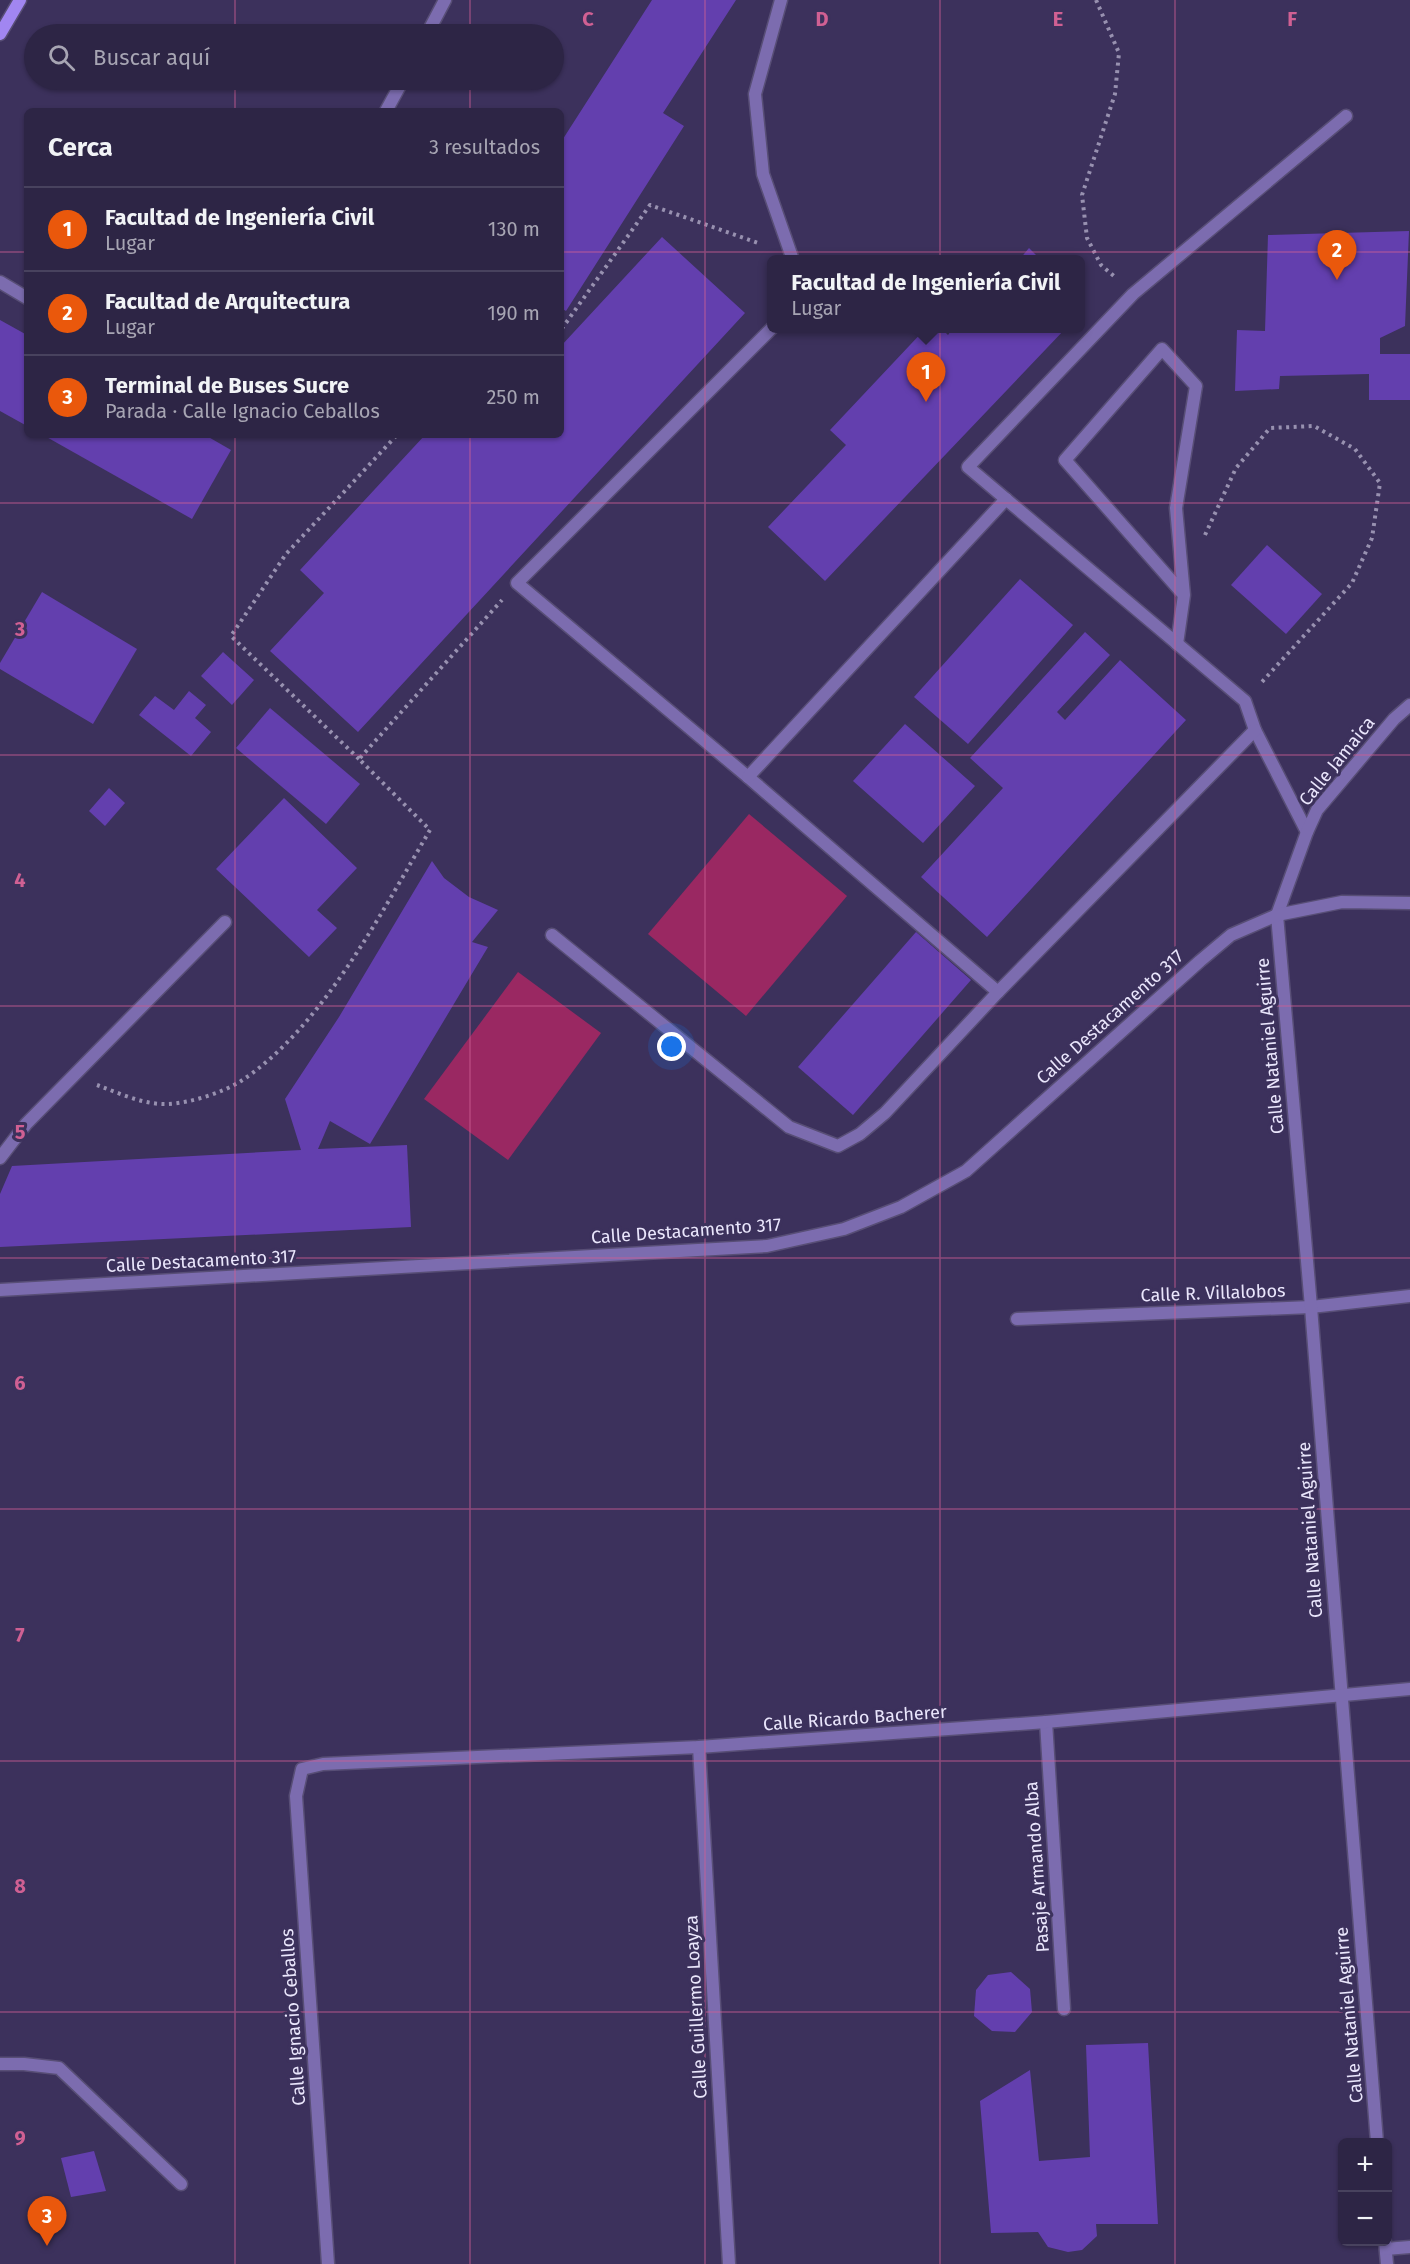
<!DOCTYPE html>
<html lang="es">
<head>
<meta charset="utf-8">
<style>
	body { margin:0; font-family:"Fira Sans",sans-serif; background:#352d4c; color:#f1f3f6 }
	.controls { position:absolute; right:18px; bottom:18px; display:grid; overflow:hidden; border-radius:9px; box-shadow:0 2px 4px #0004 }
	.controls button { width:54px; height:54px; display:grid; place-items:center; padding:0; border:0; border-bottom:2px solid #48425e; background:#2d2545; color:#f1f3f6; font:30px sans-serif }
	.you { position:absolute; left:672px; top:1047px; width:21px; height:21px; margin:-15px; border:4px solid #fff; border-radius:50%; background:#1a73e8; box-shadow:0 0 0 9px #1a73e833 }
	.badge { display:grid; place-items:center; width:39px; height:39px; border-radius:50%; background:#ea580c; color:#fff; font-size:20px; font-weight:700 }
	.pin { position:absolute; translate:-50% -50px; filter:drop-shadow(0 2px 3px #0008) }
	.pin::after { content:''; position:absolute; top:32px; width:21px; height:18px; background:inherit; clip-path:polygon(0 0,100% 0,50% 100%) }
	.popup { position:absolute; left:767px; top:255px; width:318px; height:78px; box-sizing:border-box; display:grid; place-content:center; border-radius:9px; background:#2d2545; filter:drop-shadow(0 2px 4px #0005); font-size:20px; white-space:nowrap; color:#a7a5b3 }
	.popup b { font-size:22px; color:#f1f3f6 }
	.popup::after { content:''; position:absolute; left:50%; top:100%; margin-left:-12px; border:12px solid transparent; border-top-color:#2d2545 }
	.list { margin:0; padding:0; list-style:none }
	h2 { display:flex; justify-content:space-between; align-items:center; height:78px; margin:0; padding:0 24px; font-size:26px }
	h2 small { font-size:20px; font-weight:400; color:#a7a5b3 }
	.list li { display:grid; grid-template-columns:39px 1fr auto; gap:18px; align-items:center; box-sizing:border-box; height:84px; padding:0 24px; border-top:2px solid #48425e }
	.list b { display:block; font-size:22px; white-space:nowrap }
	.list p { margin:0; font-size:20px; white-space:nowrap; color:#a7a5b3 }
	.list em { font-size:20px; font-style:normal; color:#a7a5b3 }
	.icon { flex:none; width:33px; height:33px; fill:none; stroke:currentColor; stroke-width:2; stroke-linecap:round; stroke-linejoin:round }
	.map { position:relative; flex:none; width:1410px; height:2264px; overflow:hidden }
	.search { position:absolute; background:#2d2545; box-shadow:0 2px 4px #0004; left:24px; top:24px; width:540px; height:66px; display:flex; align-items:center; gap:15px; box-sizing:border-box; padding:0 21px; border-radius:33px; color:#a7a5b3; font-size:22px }
	.panel { position:absolute; background:#2d2545; box-shadow:0 2px 4px #0004; left:24px; top:108px; width:540px; height:330px; border-radius:9px }
	.map>svg:first-child { display:block }
	.grass { fill:#9a2862 }
	.building { fill:#633fae }
	.lines { fill:none; stroke-linecap:round; stroke-linejoin:round }
	.service-casing { stroke:#584e76; stroke-width:15 }
	.minor-casing { stroke:#584e76; stroke-width:15 }
	.tertiary-casing { stroke:#584e76; stroke-width:15 }
	.secondary-casing { stroke:#584e76; stroke-width:15 }
	.path { stroke:#9891b0; stroke-width:4; stroke-dasharray:3 4.5; stroke-linecap:butt }
	.service { stroke:#7c6caf; stroke-width:12 }
	.minor { stroke:#7c6caf; stroke-width:12 }
	.tertiary { stroke:#7c6caf; stroke-width:12 }
	.secondary { stroke:#a186f1; stroke-width:12 }
	.grid { fill:none; stroke:#d06093; stroke-width:1.5; stroke-opacity:0.55 }
	.labels { text-anchor:middle; stroke-width:6; stroke-linejoin:round; paint-order:stroke }
	.street-label { font-size:18px; fill:#eae6fc; stroke:#3c315c }
	.grid-label { font-size:20px; text-anchor:middle; font-weight:bold; fill:#d06093; stroke:#3c315c; stroke-width:6; stroke-linejoin:round; paint-order:stroke }
</style>
</head>
<body>
<div class="map">
<svg width="1410" height="2264" viewBox="0 0 1410 2264">
	<rect width="100%" height="100%" fill="#3c315c"/>
	<!-- grass -->
	<g class="grass">
		<polygon points="749,814 847,896 746,1016 648,934"/>
		<polygon points="518,972 601,1033 508,1160 424,1099"/>
	</g>
	<!-- building -->
	<g class="building">
		<polygon points="652,0 736,0 663,113 684,126 566,311 561,308 561,142"/>
		<polygon points="1409,231 1405,326 1380,338 1380,354 1410,354 1410,400 1369,400 1369,374 1280,376 1279,389 1235,391 1237,330 1265,331 1268,235"/>
		<polygon points="662,237 745,313 358,732 270,651 324,593 300,570 425,435 561,435 561,346"/>
		<polygon points="1029,248 1041,260 1019,260"/>
		<polygon points="0,320 27,335 27,426 0,411"/>
		<polygon points="926,328 941,328 948,335 953,328 1066,328 825,581 768,527 846,445 830,430"/>
		<polygon points="43,435 205,435 231,450 192,519"/>
		<polygon points="1267,545 1322,594 1286,634 1231,585"/>
		<polygon points="1020,579 1073,625 968,744 914,697"/>
		<polygon points="42,592 137,649 93,724 0,669 0,663"/>
		<polygon points="1085,632 1110,655 1057,712 1065,720 1120,660 1186,720 987,937 921,877 1003,788 970,758"/>
		<polygon points="223,652 254,680 232,705 201,676"/>
		<polygon points="189,691 206,705 195,718 211,732 191,756 139,715 155,696 174,710"/>
		<polygon points="270,708 360,784 326,824 236,748"/>
		<polygon points="905,724 975,786 923,843 853,781"/>
		<polygon points="109,788 125,803 105,826 89,811"/>
		<polygon points="284,798 357,868 317,910 337,928 309,957 216,869"/>
		<polygon points="432,861 444,878 469,897 498,910 472,942 488,947 370,1144 330,1121 318,1149 407,1145 411,1227 0,1247 0,1194 12,1166 301,1150 285,1099 339,1017"/>
		<polygon points="916,932 971,980 853,1115 798,1067"/>
		<polygon points="1011,1972 1030,1989 1032,2012 1015,2032 992,2031 974,2016 976,1990 988,1975"/>
		<polygon points="1148,2043 1158,2224 1096,2224 1097,2236 1082,2250 1068,2252 1048,2247 1038,2232 991,2233 980,2101 1030,2070 1039,2161 1090,2157 1086,2045"/>
		<polygon points="94,2151 106,2191 71,2197 61,2158"/>
	</g>
	<g class="lines">
		<!-- service casing -->
		<g class="service-casing">
			<g id="service">
				<polyline points="781,0 755,94 763,174 793,260"/>
				<polyline points="772,328 517,583 748,777 998,992"/>
				<polyline points="1177,644 1184,595 1176,508 1196,386 1162,349 1065,460 1184,595"/>
				<polyline points="748,777 1006,499"/>
				<polyline points="1307,832 1255,730 1245,701 968,467 1133,294 1346,116"/>
				<polyline points="552,935 789,1127 838,1146 860,1134 885,1113 998,992 1255,730"/>
				<polyline points="0,1158 26,1124 225,922"/>
				<polyline points="0,2064 24,2064 59,2068 181,2184"/>
			</g>
		</g>
		<!-- minor casing -->
		<g class="minor-casing">
			<g id="minor">
				<polyline points="427,34 445,0"/>
				<polyline points="386,111 403,80"/>
				<polyline points="0,282 27,298"/>
				<polyline points="1017,1319 1311,1307 1410,1296"/>
				<polyline points="1046,1722 1064,2009"/>
				<polyline points="699,1747 729,2264"/>
				<polyline points="1377,2142 1311,1307 1277,915 1307,832 1317,810 1394,719 1410,705"/>
				<polyline points="1385,2242 1387,2264"/>
				<polyline points="1386,2249 1410,2247"/>
				<polyline points="328,2264 296,1796 302,1769 323,1764 699,1747 1046,1722 1410,1689"/>
			</g>
		</g>
		<!-- tertiary casing -->
		<g class="tertiary-casing">
			<polyline id="tertiary" points="0,1290 767,1246 844,1229 901,1207 966,1171 1200,961 1231,935 1277,915 1342,902 1410,903"/>
		</g>
		<!-- secondary casing -->
		<g class="secondary-casing">
			<polyline id="secondary" points="0,34 20,0"/>
		</g>
		<!-- path -->
		<g class="path">
			<polyline points="1096,0 1119,53 1115,94 1082,195 1087,238 1101,265 1115,277"/>
			<polyline points="561,326 563,327 650,205 761,244"/>
			<polyline points="1205,535 1236,468 1270,428 1314,426 1355,449 1380,483 1372,538 1352,583 1261,683"/>
			<polyline points="359,759 231,636 286,554 397,435"/>
			<path d="M97 1085C119 1093 143 1105 168 1104 190 1103 222 1093 241 1081 322 1028 381 913 430 830L359 759 502 600"/>
		</g>
		<!-- service -->
		<use href="#service" class="service"/>
		<!-- minor -->
		<use href="#minor" class="minor"/>
		<!-- tertiary -->
		<use href="#tertiary" class="tertiary"/>
		<!-- secondary -->
		<use href="#secondary" class="secondary"/>
	</g>
	<!-- grid -->
	<path class="grid" d="M235 0V34M470 0V34M705 0V2264M940 0V2264M1175 0V2264M235 80V111M470 80V111M0 252H27M561 252H1410M235 435V2264M470 435V2264M0 503H1410M0 755H1410M0 1006H1410M0 1258H1410M0 1509H1410M0 1761H1410M0 2012H1410"/>
	<g class="labels">
		<!-- street labels -->
		<g class="street-label">
			<text transform="translate(1337 761) rotate(-51)" y="6">Calle Jamaica</text>
			<text transform="translate(1110 1017) rotate(-42)" y="6">Calle Destacamento 317</text>
			<text transform="translate(1270 1046) rotate(-95)" y="6">Calle Nataniel Aguirre</text>
			<text transform="translate(686 1231) rotate(-4)" y="6">Calle Destacamento 317</text>
			<text transform="translate(201 1261) rotate(-3)" y="6">Calle Destacamento 317</text>
			<text transform="translate(1213 1293) rotate(-2)" y="6">Calle R. Villalobos</text>
			<text transform="translate(1310 1530) rotate(-94)" y="6">Calle Nataniel Aguirre</text>
			<text transform="translate(855 1718) rotate(-4)" y="6">Calle Ricardo Bacherer</text>
			<text transform="translate(1037 1867) rotate(-94)" y="6">Pasaje Armando Alba</text>
			<text transform="translate(696 2007) rotate(-93)" y="6">Calle Guillermo Loayza</text>
			<text transform="translate(1349 2015) rotate(-95)" y="6">Calle Nataniel Aguirre</text>
			<text transform="translate(293 2017) rotate(-94)" y="6">Calle Ignacio Ceballos</text>
		</g>
	</g>
	<g class="grid-label">
		<text x="588" y="26">C</text>
		<text x="822" y="26">D</text>
		<text x="1058" y="26">E</text>
		<text x="1292" y="26">F</text>
		<text x="20" y="636">3</text>
		<text x="20" y="887">4</text>
		<text x="20" y="1139">5</text>
		<text x="20" y="1390">6</text>
		<text x="20" y="1642">7</text>
		<text x="20" y="1893">8</text>
		<text x="20" y="2145">9</text>
	</g>
</svg>
<div class="controls">
<button>+</button>
<button>−</button>
</div>
<div class="you"></div>
<div class="pin badge" style="left:926px;top:402px">1</div>
<div class="popup"><b>Facultad de Ingeniería Civil</b>Lugar</div>
<div class="pin badge" style="left:1337px;top:280px">2</div>
<div class="pin badge" style="left:47px;top:2246px">3</div>
<div class="search"><svg class="icon" aria-label="search" viewBox="0 0 24 24"><circle cx="10" cy="10" r="6"/><path d="M15 15l6 6"/></svg>Buscar aquí</div>
<section class="panel">
<h2>Cerca<small>3 resultados</small></h2>
<ul class="list">
<li><span class="badge">1</span><div><b>Facultad de Ingeniería Civil</b><p>Lugar</p></div><em>130 m</em></li>
<li><span class="badge">2</span><div><b>Facultad de Arquitectura</b><p>Lugar</p></div><em>190 m</em></li>
<li><span class="badge">3</span><div><b>Terminal de Buses Sucre</b><p>Parada · Calle Ignacio Ceballos</p></div><em>250 m</em></li>
</ul>
</section>
</div>
</body>
</html>
